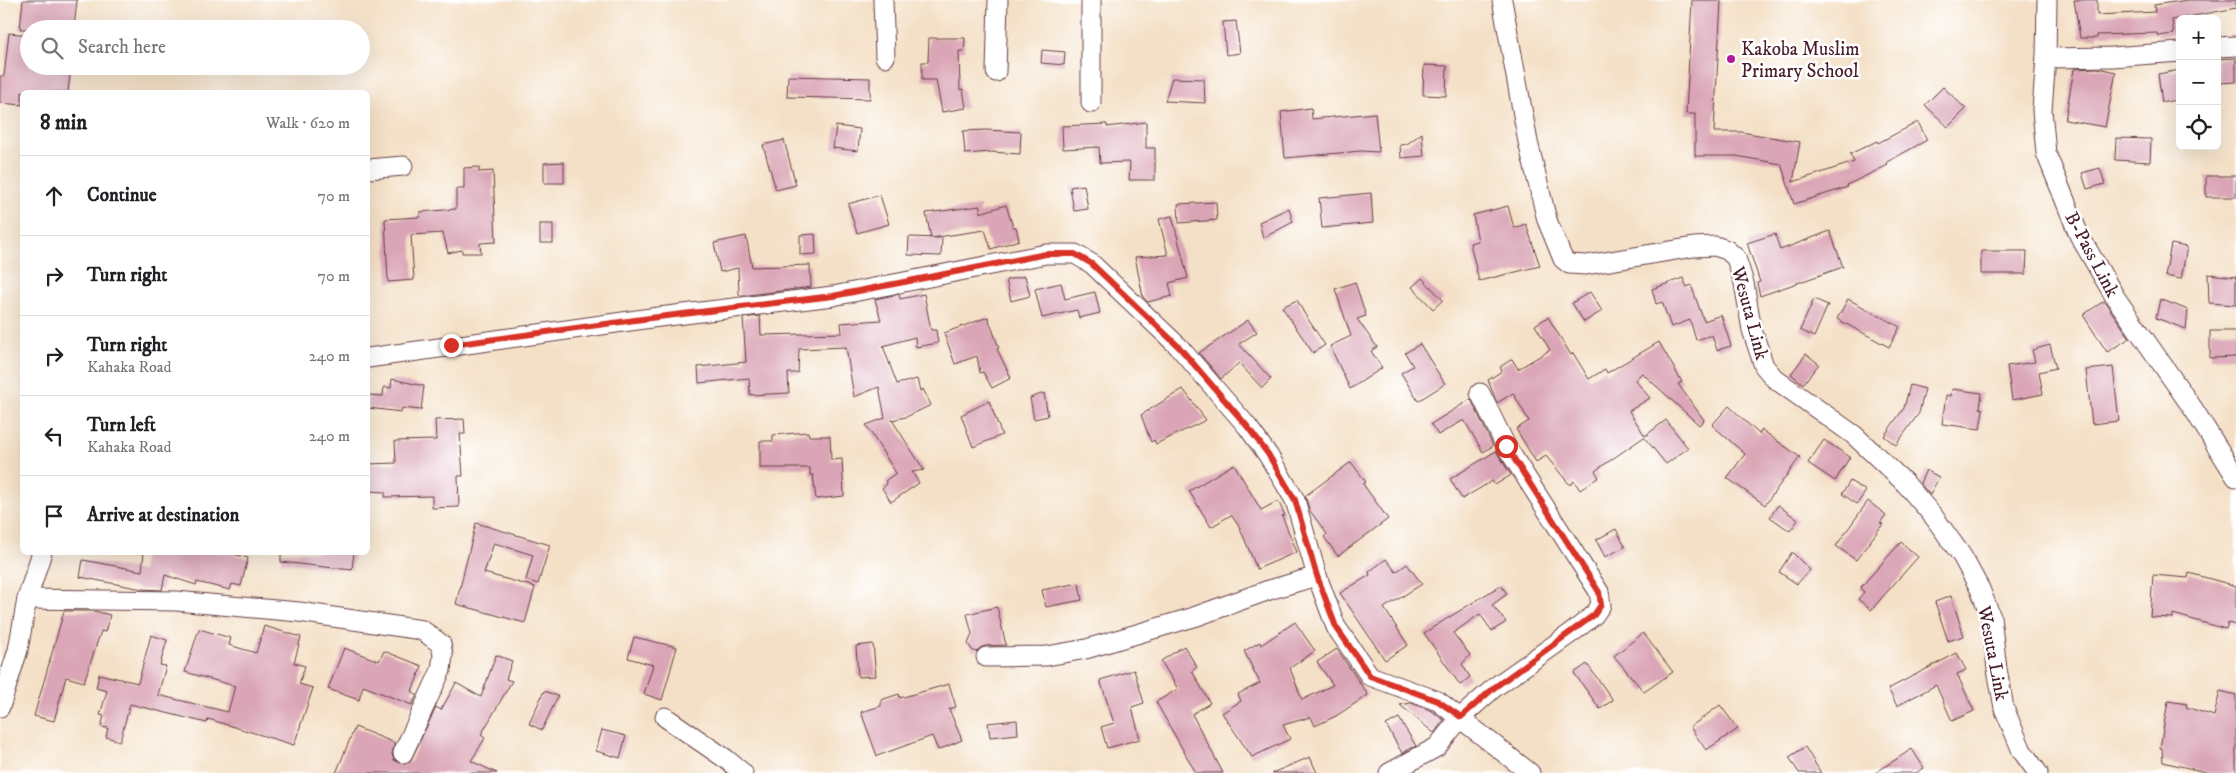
<!DOCTYPE html>
<html lang="en">
<head>
<meta charset="utf-8">
<style>
	body { margin:0; font-family:"IM FELL DW Pica",serif; background:#f6f6f6; color:#202124 }
	.controls { position:absolute; right:15px; top:15px; display:grid; overflow:hidden; border-radius:8px; box-shadow:0 5px 20px #0002 }
	.controls button { width:45px; height:45px; display:grid; place-items:center; padding:0; border:0; border-bottom:1px solid #e0e0e0; background:#fff; color:#202124; font:25px sans-serif }
	.stop { position:absolute; width:15px; height:15px; margin:-11px; border:4px solid #d93025; border-radius:50%; background:#fff }
	.stop.end { background:#d93025; border-color:#fff; box-shadow:0 1px 5px #0008 }
	.list { margin:0; padding:0; list-style:none }
	h2 { display:flex; justify-content:space-between; align-items:center; height:65px; margin:0; padding:0 20px; font-size:21px }
	h2 small { font-size:16px; font-weight:400; color:#757577 }
	.list li { display:grid; grid-template-columns:32px 1fr auto; gap:15px; align-items:center; box-sizing:border-box; height:80px; padding:0 20px; border-top:1px solid #e0e0e0 }
	.list b { display:block; font-size:19px; white-space:nowrap }
	.list p { margin:0; font-size:16px; white-space:nowrap; color:#757577 }
	.list em { font-size:16px; font-style:normal; color:#757577 }
	.icon { flex:none; width:28px; height:28px; fill:none; stroke:currentColor; stroke-width:2; stroke-linecap:round; stroke-linejoin:round }
	.map { position:relative; flex:none; width:2236px; height:773px; overflow:hidden }
	.search { position:absolute; background:#fff; box-shadow:0 5px 20px #0002; left:20px; top:20px; width:350px; height:55px; display:flex; align-items:center; gap:12px; box-sizing:border-box; padding:0 18px; border-radius:28px; color:#757577; font-size:19px }
	.panel { position:absolute; background:#fff; box-shadow:0 5px 20px #0002; left:20px; top:90px; width:350px; height:465px; border-radius:8px }
	.map>svg:first-child { display:block }
	.building { fill:#daa5b6 }
	.lines { fill:none; stroke-linecap:round; stroke-linejoin:round }
	.minor-casing { stroke:#643c42; stroke-width:21 }
	.minor { stroke:#fff; stroke-width:19 }
	.route { stroke:#d93025; stroke-width:6 }
	.poi-dot { fill:#b5179e; stroke:#fff; stroke-width:2 }
	.labels { text-anchor:middle; stroke-width:5; stroke-linejoin:round; paint-order:stroke }
	.poi-label { font-size:19px; fill:#4a1f2b; stroke:#fff; text-anchor:start }
	.street-label { font-size:19px; fill:#4a1f2b; stroke:#fff }
</style>
</head>
<body>
<div class="map">
<svg width="2236" height="773" viewBox="0 0 2236 773">
	<rect width="100%" height="100%" fill="#fff"/>
	<filter id="ink" filterUnits="userSpaceOnUse"><feTurbulence type="fractalNoise" baseFrequency=".02" numOctaves="2"/><feDisplacementMap in="SourceGraphic" scale="10" xChannelSelector="R" yChannelSelector="G"/><feConvolveMatrix kernelMatrix="1 2 1 2 8 2 1 2 1" color-interpolation-filters="sRGB"/></filter>
	<filter id="wash" filterUnits="userSpaceOnUse"><feTurbulence type="fractalNoise" baseFrequency=".0096" numOctaves="4" result="noise"/><feDisplacementMap in="SourceGraphic" scale="20" xChannelSelector="R" yChannelSelector="G"/><feGaussianBlur stdDeviation="1.12" result="paint"/><feColorMatrix in="noise" values="0 0 0 0 0 0 0 0 0 0 0 0 0 0 0 0 0 1.4 0 .05"/><feComposite in="paint" operator="in"/></filter>
	<g filter="url(#wash)">
		<rect width="100%" height="100%" fill="#f4e0c6"/>
		<g id="blocks">
			<!-- building -->
			<g class="building">
				<polygon points="23,0 77,0 74,29 20,29"/>
				<polygon points="1692,0 1721,0 1714,132 1741,132 1800,142 1793,182 1854,162 1850,154 1877,141 1878,143 1918,122 1927,140 1887,162 1888,165 1847,185 1848,187 1794,204 1781,164 1736,156 1695,156 1695,114 1686,114"/>
				<polygon points="2074,0 2097,0 2097,15 2155,12 2154,5 2188,0 2236,0 2236,8 2172,20 2174,34 2158,36 2157,33 2097,35 2097,38 2080,38"/>
				<polygon points="1236,21 1240,53 1226,55 1223,22"/>
				<polygon points="9,33 29,35 29,66 71,66 68,92 22,92 22,105 0,103 0,76 4,76"/>
				<polygon points="929,38 965,38 964,51 959,51 960,90 963,89 966,108 942,112 936,80 922,80 922,62 928,62"/>
				<polygon points="1042,50 1065,52 1064,65 1041,63"/>
				<polygon points="2236,58 2236,82 2219,83 2217,59"/>
				<polygon points="1424,65 1447,66 1446,96 1423,95"/>
				<polygon points="2098,68 2116,72 2105,127 2065,120 2074,69"/>
				<polygon points="2180,70 2180,100 2162,102 2158,74"/>
				<polygon points="788,76 870,78 870,99 787,97"/>
				<polygon points="1172,78 1204,79 1205,103 1165,101"/>
				<polygon points="1943,87 1966,109 1948,127 1925,105"/>
				<polygon points="1311,108 1312,119 1375,113 1379,152 1361,151 1285,158 1281,112"/>
				<polygon points="1146,122 1146,148 1155,148 1155,180 1129,180 1130,162 1100,163 1099,147 1063,149 1062,126 1107,124 1107,127"/>
				<polygon points="836,126 860,129 858,151 833,148"/>
				<polygon points="986,130 1021,132 1020,154 991,152 965,154 963,131"/>
				<polygon points="1422,133 1424,156 1401,158 1400,145 1407,144"/>
				<polygon points="2116,138 2151,139 2150,162 2115,160"/>
				<polygon points="784,140 796,185 776,190 763,145"/>
				<polygon points="564,162 564,183 544,183 544,163"/>
				<polygon points="479,167 479,172 493,171 496,242 480,243 481,253 462,253 462,250 448,253 443,233 411,235 414,280 388,282 385,219 420,217 420,212 456,209 456,189 464,189 464,168"/>
				<polygon points="2100,168 2105,184 2087,189 2082,173"/>
				<rect x="2206" y="176" width="30" height="21"/>
				<polygon points="1084,185 1088,209 1074,211 1070,187"/>
				<polygon points="1371,193 1373,223 1322,228 1319,198"/>
				<polygon points="880,195 889,224 857,233 848,204"/>
				<polygon points="1216,202 1217,220 1179,223 1178,204"/>
				<polygon points="1006,205 1013,227 1016,227 1019,240 991,249 985,230 931,238 926,213 980,206 980,213"/>
				<polygon points="1508,206 1514,228 1526,224 1540,266 1479,281 1470,243 1478,241 1473,215"/>
				<polygon points="1289,208 1293,222 1263,238 1259,222"/>
				<polygon points="1172,216 1188,278 1169,283 1172,296 1148,302 1143,297 1135,257 1168,255 1159,219"/>
				<rect x="540" y="224" width="13" height="19"/>
				<polygon points="1830,231 1843,267 1760,296 1757,283 1760,282 1747,243 1775,234 1780,250"/>
				<polygon points="815,234 816,254 800,255 800,235"/>
				<polygon points="746,236 752,267 810,265 811,287 741,296 739,294 738,268 720,272 714,243"/>
				<polygon points="909,237 942,238 941,256 908,255"/>
				<polygon points="2171,244 2187,247 2181,279 2165,276"/>
				<polygon points="1981,251 2027,251 2026,274 1981,274"/>
				<polygon points="2208,274 2236,277 2236,305 2209,303"/>
				<polygon points="1025,276 1030,296 1011,301 1006,280"/>
				<polygon points="1422,278 1443,300 1433,309 1412,287"/>
				<polygon points="1683,278 1687,287 1691,285 1704,321 1721,315 1731,346 1717,350 1712,335 1696,340 1690,320 1671,327 1662,302 1656,304 1652,289"/>
				<polygon points="1355,282 1366,316 1357,319 1377,347 1371,351 1382,368 1350,389 1330,346 1351,336 1335,289"/>
				<polygon points="1061,283 1065,299 1095,292 1100,313 1079,318 1077,310 1042,318 1035,289"/>
				<polygon points="1590,292 1602,311 1584,322 1572,303"/>
				<polygon points="899,294 900,299 924,294 931,330 936,330 938,343 916,347 915,337 883,346 897,384 917,379 920,391 923,389 931,405 906,417 892,420 924,470 912,472 919,483 891,502 882,488 887,484 885,481 896,473 866,425 885,418 879,387 854,397 846,347 799,349 798,373 788,373 789,393 750,395 749,378 699,383 698,367 746,362 743,318 760,316 761,335 842,333 841,323 881,320 875,299"/>
				<polygon points="1814,299 1828,305 1814,337 1800,330"/>
				<polygon points="1848,299 1900,327 1889,347 1837,319"/>
				<polygon points="2160,299 2188,310 2186,329 2156,318"/>
				<polygon points="1297,300 1304,313 1325,345 1313,353 1282,307"/>
				<polygon points="2104,301 2130,338 2107,352 2083,315"/>
				<polygon points="988,317 999,348 997,349 1011,378 992,388 983,372 980,373 977,356 955,364 944,333"/>
				<polygon points="1548,317 1571,355 1573,353 1589,379 1605,369 1607,373 1659,342 1682,382 1678,384 1704,420 1699,425 1642,373 1635,380 1650,398 1629,411 1645,436 1666,420 1688,448 1666,464 1644,437 1595,471 1599,477 1580,490 1574,481 1570,485 1546,456 1536,462 1516,429 1529,421 1513,393 1497,403 1488,380 1502,371 1500,367 1512,359 1518,369 1550,350 1535,325"/>
				<polygon points="1248,320 1257,332 1239,344 1271,379 1262,388 1239,363 1221,379 1199,353"/>
				<polygon points="2210,331 2236,331 2236,357 2210,358"/>
				<polygon points="1420,344 1445,384 1418,401 1401,373 1413,366 1405,353"/>
				<polygon points="2050,345 2056,368 2039,372 2043,394 2012,400 2007,366 2035,362 2032,350"/>
				<polygon points="1806,354 1819,364 1803,384 1791,374"/>
				<polygon points="2113,367 2119,421 2092,424 2086,370"/>
				<polygon points="392,379 424,386 421,410 402,408 401,412 368,408 368,395 383,396 384,387 391,388"/>
				<polygon points="1910,385 1925,389 1919,413 1896,445 1884,436 1904,408"/>
				<polygon points="1183,389 1206,420 1156,444 1154,440 1151,442 1141,415"/>
				<polygon points="1952,389 1982,393 1980,408 1983,409 1980,429 1942,424 1946,395 1951,396"/>
				<polygon points="1044,393 1048,416 1034,419 1030,398"/>
				<polygon points="1471,399 1493,446 1483,452 1464,420 1438,435 1431,424"/>
				<polygon points="989,401 1002,435 973,447 961,415"/>
				<polygon points="1729,406 1759,434 1762,430 1800,457 1765,505 1727,478 1745,454 1712,425"/>
				<polygon points="464,419 465,434 460,434 463,476 458,476 459,507 432,508 432,496 385,497 385,492 368,491 368,464 396,463 395,441 436,440 435,420"/>
				<polygon points="808,432 809,436 830,436 831,460 842,459 844,496 816,499 813,475 810,475 810,468 760,468 760,441 773,441 773,435"/>
				<polygon points="1824,440 1850,457 1835,481 1808,463"/>
				<polygon points="1496,451 1511,475 1495,485 1492,481 1462,499 1450,479"/>
				<polygon points="1351,462 1366,482 1363,484 1388,519 1338,556 1324,537 1327,534 1310,511 1305,496"/>
				<polygon points="1234,464 1261,510 1278,501 1285,515 1282,516 1297,552 1257,569 1239,526 1231,515 1211,527 1189,491"/>
				<polygon points="1926,470 1939,477 1930,495 1920,483"/>
				<polygon points="1850,481 1866,491 1857,504 1842,494"/>
				<polygon points="1868,501 1886,515 1880,523 1883,524 1856,560 1836,546"/>
				<polygon points="1778,505 1798,520 1790,531 1770,517"/>
				<polygon points="476,523 550,545 538,584 526,580 533,555 494,543 484,573 535,587 525,623 456,604"/>
				<polygon points="1616,529 1625,547 1605,557 1596,540"/>
				<polygon points="1901,542 1918,557 1871,610 1858,599 1864,592 1860,588"/>
				<polygon points="144,552 226,552 248,558 241,586 232,584 230,590 197,582 196,585 165,575 162,590 142,589 80,577 83,560 142,571"/>
				<polygon points="281,552 354,552 352,570 281,562"/>
				<polygon points="1792,552 1810,570 1797,584 1779,572"/>
				<polygon points="1386,559 1396,572 1407,564 1422,584 1384,608 1408,645 1385,660 1340,593 1370,575 1369,572"/>
				<polygon points="2189,573 2236,586 2236,625 2228,623 2226,629 2173,614 2173,618 2150,617 2153,575 2188,578"/>
				<polygon points="1079,583 1082,600 1046,607 1042,590"/>
				<polygon points="1501,585 1507,594 1492,605 1506,622 1492,631 1480,614 1453,633 1470,655 1462,664 1470,677 1460,685 1424,633"/>
				<polygon points="1951,596 1964,636 1948,641 1935,602"/>
				<polygon points="997,607 1006,645 985,646 980,648 976,652 972,650 968,644 972,634 967,614"/>
				<polygon points="64,611 94,611 110,615 105,632 101,631 84,682 66,677 54,721 34,716"/>
				<polygon points="1295,622 1315,651 1290,668 1302,700 1333,685 1317,662 1337,649 1368,695 1336,716 1315,726 1311,717 1283,725 1290,739 1252,757 1222,713 1241,701 1238,694 1260,683 1244,651 1260,642 1261,645"/>
				<polygon points="264,626 301,637 294,663 305,666 299,684 313,688 294,745 208,719 207,723 130,704 120,741 106,737 108,728 101,727 104,716 100,715 107,691 96,688 99,674 138,683 151,635 167,640 160,665 166,666 158,695 228,712 235,686 185,672 199,629 231,638 229,645 256,653"/>
				<polygon points="1643,633 1673,672 1644,692 1614,656"/>
				<polygon points="634,637 677,647 662,700 644,694 653,665 628,658"/>
				<polygon points="873,644 876,676 858,677 856,646"/>
				<polygon points="1184,646 1197,667 1192,671 1210,703 1192,714 1223,773 1196,773 1156,702 1178,689 1161,661"/>
				<polygon points="344,648 379,661 384,651 422,666 412,691 417,695 412,705 363,686 359,700 328,689"/>
				<polygon points="1957,653 1966,670 1957,674 1974,711 1952,721 1936,685 1897,706 1888,689"/>
				<polygon points="496,655 512,661 506,679 512,681 481,735 485,738 471,761 497,773 336,773 355,727 395,743 392,754 394,760 404,764 410,762 436,707 441,710 456,683 481,697"/>
				<polygon points="1587,664 1613,700 1600,709 1574,673"/>
				<polygon points="1134,670 1144,703 1132,707 1140,739 1107,748 1101,727 1114,723 1100,680"/>
				<polygon points="949,684 956,707 949,709 962,740 938,750 932,736 877,756 861,712 881,706 881,700 899,694 900,698"/>
				<polygon points="544,691 558,696 542,730 529,724"/>
				<polygon points="2220,691 2236,695 2236,773 2210,773 2163,762 2162,748 2160,748 2168,701 2187,704 2186,707 2214,716"/>
				<polygon points="1411,703 1432,711 1444,720 1434,733 1400,705"/>
				<polygon points="1720,705 1738,729 1706,750 1690,727"/>
				<polygon points="1399,718 1416,746 1402,753 1386,725"/>
				<polygon points="1017,720 1018,734 990,737 988,723"/>
				<polygon points="602,730 626,736 620,758 596,751"/>
				<polygon points="1805,747 1821,773 1799,773 1789,757"/>
				<polygon points="1912,749 1924,768 1916,773 1875,773"/>
				<polygon points="1310,757 1317,773 1272,773"/>
			</g>
		</g>
	</g>
	<g filter="url(#ink)">
		<use href="#blocks" fill-opacity="0" stroke="#643c42" stroke-width="1"/>
		<g class="lines">
			<!-- minor casing -->
			<g class="minor-casing">
				<g id="minor">
					<polyline points="883,0 885,57"/>
					<polyline points="1502,0 1528,142 1547,220 1563,259 1569,264 1586,265 1694,247 1715,246 1727,250 1736,258 1744,283 1752,330 1764,366 1775,379 1854,435 1905,483 1934,517 1962,556 1980,589 1991,617 1997,669 2004,708 2022,751 2038,773"/>
					<polyline points="2047,0 2046,58 2042,110 2046,153 2079,235 2115,297 2194,410 2236,477"/>
					<polyline points="2217,47 2236,46"/>
					<polyline points="2046,58 2112,57 2180,52"/>
					<polyline points="996,72 998,0"/>
					<polyline points="1091,103 1091,0"/>
					<polyline points="368,169 403,166"/>
					<polyline points="368,358 651,318 833,296 1046,254 1075,254 1092,264 1179,347 1247,426 1268,455 1295,500 1317,576 1336,627 1370,676 1438,701 1530,773"/>
					<polyline points="27,599 176,601 299,612 422,630 441,644 443,655 441,670 403,753"/>
					<polyline points="986,657 1047,656 1086,649 1194,617 1269,590 1317,576"/>
					<polyline points="0,707 18,650 27,599 42,552"/>
					<polyline points="665,717 726,759 743,773"/>
					<polyline points="1389,773 1437,747 1461,717 1495,687 1574,631 1594,615 1601,605 1599,592 1506,446 1480,393"/>
				</g>
			</g>
			<!-- minor -->
			<use href="#minor" class="minor"/>
		</g>
	</g>
	<g class="lines" filter="url(#ink)">
		<!-- route -->
		<polyline class="route" points="451,345 650,318 833,296 1046,254 1075,254 1092,264 1179,347 1247,426 1268,454 1295,500 1317,576 1336,627 1370,676 1438,701 1461,717 1495,687 1594,615 1601,605 1599,592 1506,446"/>
	</g>
	<!-- markers -->
	<circle class="poi-dot" cx="1731" cy="59" r="5"/>
	<g class="labels">
		<!-- poi labels -->
		<g class="poi-label">
			<text x="1741" y="55">Kakoba Muslim<tspan x="1741" dy="22">Primary School</tspan></text>
		</g>
		<!-- street labels -->
		<g class="street-label">
			<text transform="translate(2093 254) rotate(62)" y="7">B-Pass Link</text>
			<text transform="translate(1751 313) rotate(75)" y="7">Wesuta Link</text>
			<text transform="translate(1994 653) rotate(79)" y="7">Wesuta Link</text>
		</g>
	</g>
</svg>
<div class="controls">
<button>+</button>
<button>−</button>
<button><svg class="icon" aria-label="locate" viewBox="0 0 24 24"><circle cx="12" cy="12" r="6"/><path d="M12 2v4M12 18v4M2 12h4M18 12h4"/></svg></button>
</div>
<div class="stop" style="left:1506px;top:446px"></div>
<div class="stop end" style="left:451px;top:345px"></div>
<div class="search"><svg class="icon" aria-label="search" viewBox="0 0 24 24"><circle cx="10" cy="10" r="6"/><path d="M15 15l6 6"/></svg>Search here</div>
<section class="panel">
<h2>8 min<small>Walk · 620 m</small></h2>
<ul class="list">
<li><svg class="icon" aria-label="ahead" viewBox="0 0 24 24"><path d="M12 20V5M6 11l6-6 6 6"/></svg><div><b>Continue</b></div><em>70 m</em></li>
<li><svg class="icon" aria-label="right" viewBox="0 0 24 24"><path d="M7 20v-9h11M14 6l5 5-5 5"/></svg><div><b>Turn right</b></div><em>70 m</em></li>
<li><svg class="icon" aria-label="right" viewBox="0 0 24 24"><path d="M7 20v-9h11M14 6l5 5-5 5"/></svg><div><b>Turn right</b><p>Kahaka Road</p></div><em>240 m</em></li>
<li><svg class="icon" aria-label="left" viewBox="0 0 24 24"><path d="M17 20v-9H6M10 6l-5 5 5 5"/></svg><div><b>Turn left</b><p>Kahaka Road</p></div><em>240 m</em></li>
<li><svg class="icon" aria-label="arrive" viewBox="0 0 24 24"><path d="M6 21V4h12l-3 4 3 4H6"/></svg><div><b>Arrive at destination</b></div></li>
</ul>
</section>
</div>
</body>
</html>
